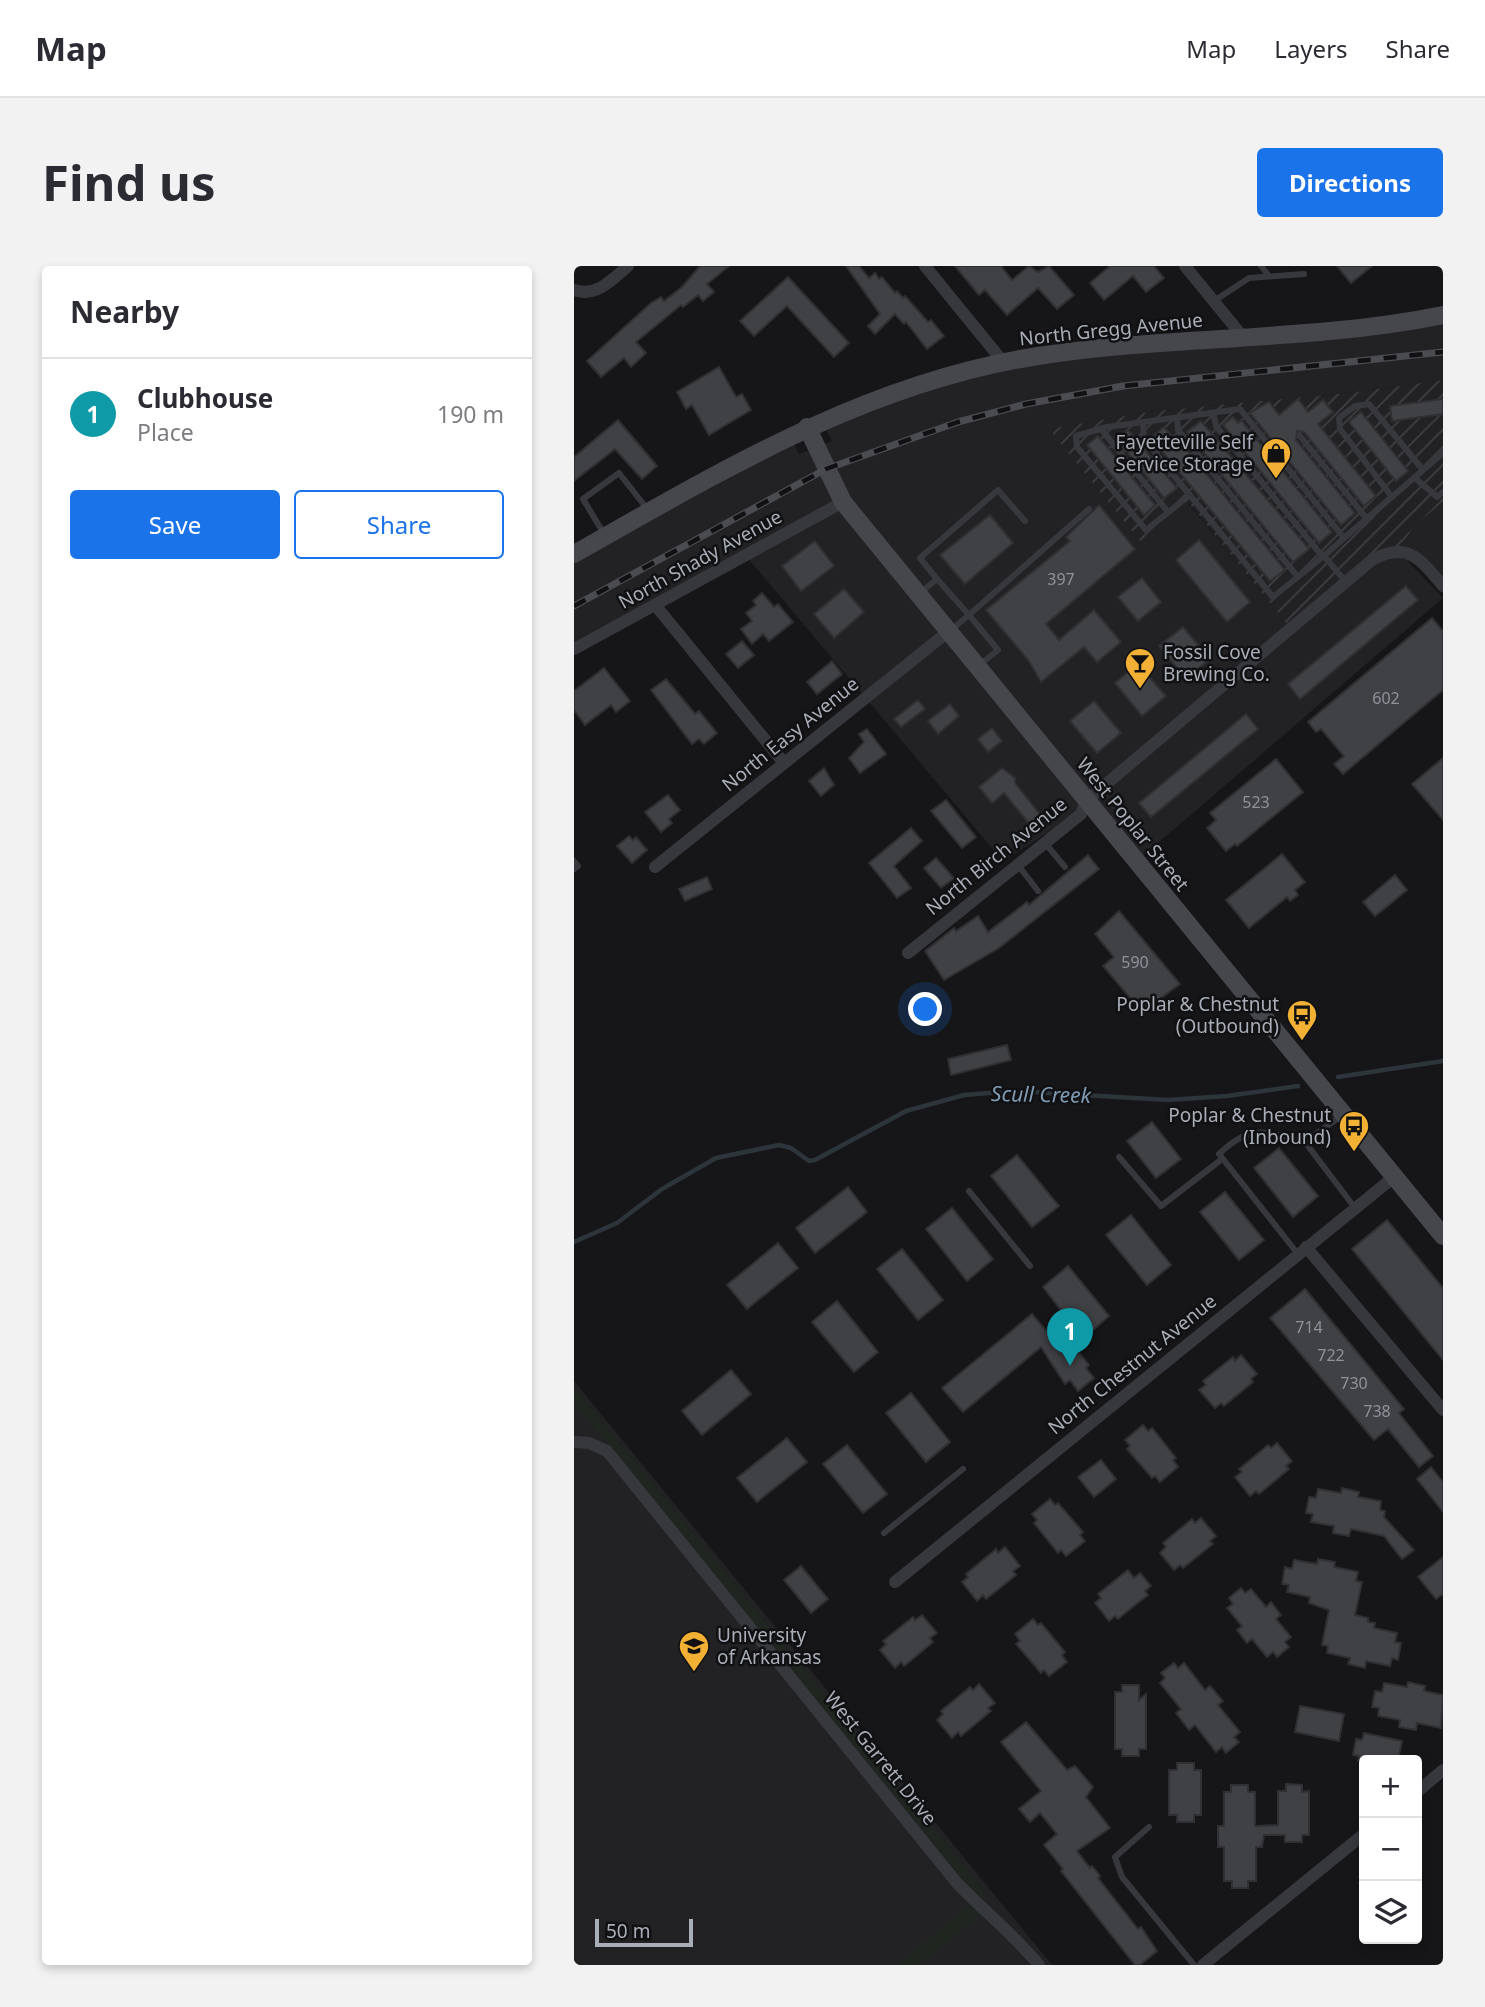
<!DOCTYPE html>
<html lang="en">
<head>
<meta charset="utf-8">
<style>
	body { margin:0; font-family:"Noto Sans",sans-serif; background:#f2f2f3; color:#2b2b33 }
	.controls { position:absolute; right:21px; bottom:21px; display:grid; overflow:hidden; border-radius:7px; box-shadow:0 4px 10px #0003 }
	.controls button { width:63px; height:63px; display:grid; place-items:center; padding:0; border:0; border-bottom:2px solid #e1e1e2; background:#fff; color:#2b2b33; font:35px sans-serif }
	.scale { position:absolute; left:21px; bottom:18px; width:98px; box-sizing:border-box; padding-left:7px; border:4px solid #a8adb8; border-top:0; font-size:19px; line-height:24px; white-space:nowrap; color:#a8adb8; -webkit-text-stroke:5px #111113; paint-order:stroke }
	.you { position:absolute; left:352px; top:744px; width:24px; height:24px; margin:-18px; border:5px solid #fff; border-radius:50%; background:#1a73e8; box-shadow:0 0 0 10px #1a73e833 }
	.badge { display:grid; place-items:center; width:46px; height:46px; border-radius:50%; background:#1a73e8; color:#fff; font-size:23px; font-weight:700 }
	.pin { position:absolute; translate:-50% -58px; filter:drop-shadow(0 2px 4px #0008) }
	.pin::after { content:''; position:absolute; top:37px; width:24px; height:21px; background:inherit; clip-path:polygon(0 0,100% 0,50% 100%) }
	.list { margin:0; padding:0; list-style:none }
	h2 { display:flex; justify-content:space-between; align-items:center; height:91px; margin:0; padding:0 28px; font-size:30px }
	h2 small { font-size:23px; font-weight:400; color:#7c7c81 }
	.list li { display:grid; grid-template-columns:46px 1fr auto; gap:21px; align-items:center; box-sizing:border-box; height:112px; padding:0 28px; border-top:2px solid #e1e1e2 }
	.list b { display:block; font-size:26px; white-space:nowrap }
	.list p { margin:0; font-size:23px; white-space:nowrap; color:#7c7c81 }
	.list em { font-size:23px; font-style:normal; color:#7c7c81 }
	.actions { display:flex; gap:14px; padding:21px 28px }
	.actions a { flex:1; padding:16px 0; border:2px solid #1a73e8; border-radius:7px; text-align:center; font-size:24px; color:#1a73e8 }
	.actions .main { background:#1a73e8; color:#fff }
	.icon { flex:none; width:38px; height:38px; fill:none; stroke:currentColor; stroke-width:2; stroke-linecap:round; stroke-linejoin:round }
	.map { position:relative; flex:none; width:869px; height:1699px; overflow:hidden; border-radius:7px }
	header { display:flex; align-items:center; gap:42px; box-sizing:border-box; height:98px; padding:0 35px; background:#fff; border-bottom:2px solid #e1e1e2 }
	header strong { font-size:33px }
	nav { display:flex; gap:38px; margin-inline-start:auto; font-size:24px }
	.intro { display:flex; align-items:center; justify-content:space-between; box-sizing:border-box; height:168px; padding:0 42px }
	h1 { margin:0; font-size:49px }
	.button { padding:18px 32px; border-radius:7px; background:#1a73e8; color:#fff; font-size:24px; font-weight:700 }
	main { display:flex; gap:42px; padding:0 42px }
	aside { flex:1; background:#fff; border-radius:7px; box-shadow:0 4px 10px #0003 }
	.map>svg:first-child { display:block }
	.built { fill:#222225 }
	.industrial { fill:url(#industrial-furrows) }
	.green { fill:#1e261f }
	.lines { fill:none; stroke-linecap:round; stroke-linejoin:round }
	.stream { stroke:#2c353c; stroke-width:4.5 }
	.building { fill:#404145; stroke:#303034; stroke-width:2 }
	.lane { stroke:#37383d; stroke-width:6 }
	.street { stroke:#37383d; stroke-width:12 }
	.secondary { stroke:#45474d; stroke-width:18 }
	.rail-casing { stroke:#4a4c52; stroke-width:7 }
	.rail { stroke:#111113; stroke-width:4.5; stroke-dasharray:13; stroke-linecap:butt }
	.labels { text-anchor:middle; stroke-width:5; stroke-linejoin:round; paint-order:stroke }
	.number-label { font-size:16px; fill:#8e929b }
	.street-label { font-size:19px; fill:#a8adb8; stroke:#111113 }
	.poi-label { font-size:19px; fill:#a8adb8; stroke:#111113; text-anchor:end }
	.water-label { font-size:21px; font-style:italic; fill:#7f9bb3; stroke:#111113 }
</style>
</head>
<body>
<header>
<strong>Map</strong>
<nav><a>Map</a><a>Layers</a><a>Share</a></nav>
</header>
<div class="intro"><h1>Find us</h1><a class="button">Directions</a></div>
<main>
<aside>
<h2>Nearby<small></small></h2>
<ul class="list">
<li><span class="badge" style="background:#0f9aa8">1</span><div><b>Clubhouse</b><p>Place</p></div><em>190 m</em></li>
</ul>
<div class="actions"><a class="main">Save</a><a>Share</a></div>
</aside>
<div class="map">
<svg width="869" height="1699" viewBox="0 0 869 1699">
	<defs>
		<pattern id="industrial-furrows" width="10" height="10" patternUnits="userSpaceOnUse" patternTransform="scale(1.75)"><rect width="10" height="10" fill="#222225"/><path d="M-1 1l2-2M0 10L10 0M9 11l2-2" fill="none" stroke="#3f3f43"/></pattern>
	</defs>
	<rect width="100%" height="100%" fill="#161618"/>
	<!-- built -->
	<g class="built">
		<polygon points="869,49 869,114 774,127 581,145 476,163 614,237 717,362 798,294 824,285 840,260 869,236 869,320 825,286 869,332 569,590 523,536 429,595 172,290 0,383 0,288 215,169 225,188 258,175 248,155 430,97"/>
		<polygon points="0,1115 478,1699 0,1699"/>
	</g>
	<!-- industrial -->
	<polygon class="industrial" points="869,114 869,236 840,260 824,285 811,287 717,363 615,237 567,276 475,163 581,145 774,127"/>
	<!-- green -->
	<polygon class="green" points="0,1121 410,1625 411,1638 399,1655 345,1699 323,1699 395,1640 394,1620 0,1136"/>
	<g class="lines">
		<!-- stream -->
		<g class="stream">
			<polyline points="764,811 869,795"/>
			<polyline points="0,976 43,957 88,923 142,892 205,879 217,882 235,895 241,894 332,845 390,829 440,825 594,834 653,830 724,820"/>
		</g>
	</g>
	<!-- building -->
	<g class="building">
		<polygon points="126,0 155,0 133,18 140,26 129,35 124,29 109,41 107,39 62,76 72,87 57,101 50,92 27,111 13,95 77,37 87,31 90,35 108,21"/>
		<polygon points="272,0 285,0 295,12 301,7 305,13 308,11 321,27 323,25 329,32 331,30 354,56 357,54 370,70 353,83 332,56 330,58 321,48 301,68 294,60 306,48"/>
		<polygon points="381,0 427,0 438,14 455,0 464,6 475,0 500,29 483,43 464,22 433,49 411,24 405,29"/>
		<polygon points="536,0 580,0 590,12 572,26 559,10 530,34 516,17"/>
		<polygon points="763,0 798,0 777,17"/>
		<polygon points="214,11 275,77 260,91 213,40 180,70 166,55"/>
		<polygon points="145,101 162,131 168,128 177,144 135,169 118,139 112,143 103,126"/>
		<polygon points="724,133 734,146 749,134 759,146 744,158 802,230 790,240 730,166 723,165 722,174 781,247 767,259 676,147 695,136 705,149"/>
		<polygon points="869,133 869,148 818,155 816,140"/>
		<polygon points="787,146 834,205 822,215 775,156"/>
		<polygon points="659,151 664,157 667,154 758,266 745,277 649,159"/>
		<polygon points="44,154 83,200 68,213 41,183 0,215 0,191"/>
		<polygon points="627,155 735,283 719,296 613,166"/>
		<polygon points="590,161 602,175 604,173 711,304 696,315 577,172"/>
		<polygon points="554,164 603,222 590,232 541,171"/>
		<polygon points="524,170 581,239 570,249 513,179"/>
		<polygon points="525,239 561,283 472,358 485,374 520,344 547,376 523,396 510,381 467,416 455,395 412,344 496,275 492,271"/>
		<polygon points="416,249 439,277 391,318 366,289"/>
		<polygon points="625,274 676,336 653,356 602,294"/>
		<polygon points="241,275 260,300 227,325 208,300"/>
		<polygon points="568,312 587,336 564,355 544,331"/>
		<polygon points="832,320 844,334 726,433 714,418"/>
		<polygon points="270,323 290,346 260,372 240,348"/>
		<polygon points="188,327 200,341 204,338 219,356 195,375 189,368 178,378 167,363 178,355 172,347 182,339 179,335"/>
		<polygon points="858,352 869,365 869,424 769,508 760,498 770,490 747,463 742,466 734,456"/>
		<polygon points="609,361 636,393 612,413 585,380"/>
		<polygon points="168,375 180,389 164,402 152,388"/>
		<polygon points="258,395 268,408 243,428 233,416"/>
		<polygon points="564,398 592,430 568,450 541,417"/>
		<polygon points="30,402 56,435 42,446 37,439 11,459 0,444 0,425"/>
		<polygon points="92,413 121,448 125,445 143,467 130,478 125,473 118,478 77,424"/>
		<polygon points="344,434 351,443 327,461 320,453"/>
		<polygon points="520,435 547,467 523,487 496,455"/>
		<polygon points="376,438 385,450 364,468 354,455"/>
		<polygon points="672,448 684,463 577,551 565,537"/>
		<polygon points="418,462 428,475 414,486 404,473"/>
		<polygon points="293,463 312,488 286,507 275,492 290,476 285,468"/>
		<polygon points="869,492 869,554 838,518"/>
		<polygon points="702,493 729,526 663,580 661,578 652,585 633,562 642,554 636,547"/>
		<polygon points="250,502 260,519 247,530 235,515"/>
		<polygon points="428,502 441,512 441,517 473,557 462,566 430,527 418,537 405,521"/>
		<polygon points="94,529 106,544 95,553 98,557 87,566 71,546"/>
		<polygon points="372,534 402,571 388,582 357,545"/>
		<polygon points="337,562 348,575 320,600 337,622 323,632 295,597"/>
		<polygon points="55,570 59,574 62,571 73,584 58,597 43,580"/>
		<polygon points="708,588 731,616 721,624 724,629 716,635 713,631 675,662 652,634"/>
		<polygon points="514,589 525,603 425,682 370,714 351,685 380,662 382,665 404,650 414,666 453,636 455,639"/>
		<polygon points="362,592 380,612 367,622 350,602"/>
		<polygon points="821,609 833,624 801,650 789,636"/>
		<polygon points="133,611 138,623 111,635 105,623"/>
		<polygon points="545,645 606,718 568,746 529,700 540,691 521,668"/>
		<polygon points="433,779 437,794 377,809 374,793"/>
		<polygon points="578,856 607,893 582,912 553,875"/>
		<polygon points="705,882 744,930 719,951 680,902"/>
		<polygon points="443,889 485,940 458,961 417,910"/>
		<polygon points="274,921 293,946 241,987 222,962"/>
		<polygon points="651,926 690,974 665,994 626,946"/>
		<polygon points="378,942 419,993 393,1015 352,963"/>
		<polygon points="557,949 597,999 573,1019 532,969"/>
		<polygon points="813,954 869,1022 869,1094 778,983"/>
		<polygon points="204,977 224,1002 173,1043 153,1019"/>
		<polygon points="328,983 369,1034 344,1054 303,1003"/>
		<polygon points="494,1000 535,1050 509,1073 469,1021"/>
		<polygon points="731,1023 830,1143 825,1147 859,1190 845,1201 814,1163 800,1174 696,1052"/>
		<polygon points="263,1035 304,1086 280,1106 238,1056"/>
		<polygon points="458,1048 485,1080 494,1073 515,1099 512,1102 520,1112 504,1125 496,1114 491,1118 467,1081 389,1146 368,1122"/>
		<polygon points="667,1089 683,1108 677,1113 679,1116 650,1140 647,1137 641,1142 625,1124 632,1119 629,1115 659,1091 661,1095"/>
		<polygon points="157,1104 177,1128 128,1169 108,1145"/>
		<polygon points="337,1127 376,1176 352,1196 312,1147"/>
		<polygon points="569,1159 574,1165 578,1162 602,1192 599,1194 604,1201 586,1216 581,1210 578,1212 553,1183 556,1180 551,1174"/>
		<polygon points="213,1172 233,1196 183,1236 163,1212"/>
		<polygon points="703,1177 718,1195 712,1200 715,1203 685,1228 682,1225 676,1230 661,1211 668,1206 665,1203 694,1179 697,1182"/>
		<polygon points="273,1179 313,1228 289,1247 249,1198"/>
		<polygon points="527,1194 542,1213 520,1231 504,1211"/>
		<polygon points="857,1201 869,1216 869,1246 843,1213"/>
		<polygon points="768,1222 785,1226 784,1231 807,1235 806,1244 811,1245 810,1251 840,1284 828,1293 810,1270 777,1263 775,1270 759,1267 760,1260 737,1256 739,1248 732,1247 735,1231 742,1232 744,1223 767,1227"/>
		<polygon points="476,1233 481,1239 484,1237 509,1266 506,1269 511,1275 492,1290 487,1284 484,1287 460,1257 463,1254 458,1248"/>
		<polygon points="627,1252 642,1270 636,1275 639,1278 609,1302 606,1299 600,1304 586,1287 592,1281 589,1277 618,1253 621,1257"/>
		<polygon points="431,1281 446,1300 439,1305 442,1309 412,1333 409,1329 403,1335 388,1316 394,1311 392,1308 422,1283 424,1287"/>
		<polygon points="869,1291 869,1328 862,1333 844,1311"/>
		<polygon points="744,1293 761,1296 760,1301 784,1306 782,1315 788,1316 781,1349 794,1352 794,1356 801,1357 800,1362 823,1367 821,1376 827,1377 824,1394 818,1392 816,1400 792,1395 791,1402 774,1398 776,1392 753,1387 754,1380 748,1379 755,1344 735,1337 736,1331 713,1326 715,1319 708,1318 711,1301 718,1303 720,1294 743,1298"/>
		<polygon points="227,1300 254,1333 237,1347 210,1314"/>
		<polygon points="554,1304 560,1312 566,1307 577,1320 571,1325 574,1329 561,1339 544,1353 541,1350 535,1355 521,1337 527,1332 524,1328"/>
		<polygon points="667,1322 671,1327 677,1323 692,1341 697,1336 707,1349 702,1353 717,1371 711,1376 715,1381 703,1391 699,1386 693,1391 678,1373 673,1377 663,1364 668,1360 653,1342 659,1338 655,1332"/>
		<polygon points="348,1349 363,1367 356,1372 359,1376 330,1400 327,1396 321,1402 306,1384 312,1378 309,1375 339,1351 341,1354"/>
		<polygon points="459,1353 464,1359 467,1357 491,1386 488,1389 493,1396 475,1410 470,1404 467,1407 442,1378 446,1375 441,1368"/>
		<polygon points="600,1397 604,1402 610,1397 631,1424 636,1420 649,1435 644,1439 666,1466 660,1471 665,1476 652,1487 648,1481 642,1486 621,1459 615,1464 602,1447 607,1443 586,1417 591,1412 587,1407"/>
		<polygon points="834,1416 851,1420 850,1425 869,1429 867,1462 843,1457 842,1464 825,1461 826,1454 804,1450 805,1442 798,1441 801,1425 808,1426 810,1417 833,1421"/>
		<polygon points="405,1418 421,1437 414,1442 417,1445 387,1470 384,1466 378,1472 363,1454 369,1448 367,1445 396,1421 399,1424"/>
		<polygon points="548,1419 565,1419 565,1434 572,1428 572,1483 565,1483 565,1490 548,1490 548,1483 541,1483 541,1426 548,1426"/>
		<polygon points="726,1440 770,1448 765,1475 721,1466"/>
		<polygon points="452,1456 493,1504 501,1500 519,1521 512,1531 536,1562 503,1585 516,1602 518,1600 526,1610 524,1612 564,1663 567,1661 583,1685 566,1699 561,1699 487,1605 489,1603 470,1579 483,1568 466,1547 456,1556 445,1543 467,1525 427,1476"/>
		<polygon points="790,1467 828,1475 824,1494 784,1494 785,1490 779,1489 782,1473 788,1474"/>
		<polygon points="603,1497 620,1497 620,1504 627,1504 627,1549 620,1549 620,1556 603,1556 603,1549 595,1549 595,1504 603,1504"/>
		<polygon points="712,1518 728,1519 728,1526 735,1525 735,1569 728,1569 728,1576 711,1576 711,1569 690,1569 688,1581 682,1581 682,1615 674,1615 674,1622 658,1622 658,1615 650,1615 650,1581 644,1581 644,1560 650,1560 650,1526 657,1526 657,1519 674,1519 674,1526 681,1526 681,1560 704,1559 704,1525 712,1525"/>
	</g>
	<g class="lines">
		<!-- lane -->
		<g class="lane">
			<polyline points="687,0 695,10"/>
			<polyline points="640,35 675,12 730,8"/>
			<polyline points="603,152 604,164 724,311"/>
			<polyline points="569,156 570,173 699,331 750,290 772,316"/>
			<polyline points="527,163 594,246"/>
			<polyline points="726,170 793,253"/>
			<polyline points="841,212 863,231 869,226"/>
			<polyline points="616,229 572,264 503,181 502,170 533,161 666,143 770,272 750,290 744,285 642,160 639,147"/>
			<polyline points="818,231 766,163 765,152 781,140 795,138 849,204"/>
			<polyline points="30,268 9,233 45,207 74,244"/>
			<polyline points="770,272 869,187"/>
			<polyline points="363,313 395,349 515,243"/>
			<polyline points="346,327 363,313 346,292 424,224 451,255"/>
			<polyline points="377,364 395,349 424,384 404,400"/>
			<polyline points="471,577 491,601"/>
			<polyline points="0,595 4,600 0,603"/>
			<polyline points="444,599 464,625"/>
			<polyline points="731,876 781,942"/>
			<polyline points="545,891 587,940 648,893"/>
			<polyline points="395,925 456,1000"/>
			<path d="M724 988 645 888C677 857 692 866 731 876L767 850"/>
			<polyline points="310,1267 389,1203"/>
			<polyline points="575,1561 541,1591 548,1611 620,1699"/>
		</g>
		<!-- street -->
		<g class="street">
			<polyline points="351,0 430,97"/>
			<polyline points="611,0 669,71"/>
			<path d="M0 24C22 32 39 13 54 0"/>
			<polyline points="82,340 210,497"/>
			<polyline points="0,383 269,236"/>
			<polyline points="81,601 375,365"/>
			<path d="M334 687 507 548 512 535 798 294C834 274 847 294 869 320"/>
			<polyline points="732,981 869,1144"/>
			<path d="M0 1176 15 1177 33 1185 383 1617C410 1645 440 1669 465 1699"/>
			<polyline points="321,1316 820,911"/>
			<polyline points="843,1526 869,1504"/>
			<polyline points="629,1699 790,1568"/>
		</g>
		<!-- secondary -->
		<g class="secondary">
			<polyline points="233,161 269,236 869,970"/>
			<path d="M0 288C147 205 294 116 464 90 598 69 736 76 869 49"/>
		</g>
		<!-- rail casing -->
		<g class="rail-casing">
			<polyline id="rail" points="0,340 252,203 384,156 452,138 549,120 869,86"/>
		</g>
		<!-- rail -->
		<use href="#rail" class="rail"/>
	</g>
	<!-- icons -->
	<defs>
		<g id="shop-pin" transform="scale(1.575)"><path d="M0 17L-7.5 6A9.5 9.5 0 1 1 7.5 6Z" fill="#f2b134" stroke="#111113"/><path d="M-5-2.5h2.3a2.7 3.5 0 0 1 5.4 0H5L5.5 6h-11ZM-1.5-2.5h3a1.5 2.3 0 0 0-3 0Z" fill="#111"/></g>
		<g id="bar-pin" transform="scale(1.575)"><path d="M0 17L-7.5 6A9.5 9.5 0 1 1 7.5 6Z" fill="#f2b134" stroke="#111113"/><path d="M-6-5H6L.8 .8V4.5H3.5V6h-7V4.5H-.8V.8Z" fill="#111"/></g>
		<g id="bus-pin" transform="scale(1.575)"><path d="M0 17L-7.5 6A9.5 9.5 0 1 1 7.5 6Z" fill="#f2b134" stroke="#111113"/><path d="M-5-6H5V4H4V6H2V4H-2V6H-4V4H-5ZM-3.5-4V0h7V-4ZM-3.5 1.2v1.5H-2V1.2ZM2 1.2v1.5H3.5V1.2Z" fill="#111"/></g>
		<g id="university-pin" transform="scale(1.575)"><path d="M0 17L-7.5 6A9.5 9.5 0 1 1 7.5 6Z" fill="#f2b134" stroke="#111113"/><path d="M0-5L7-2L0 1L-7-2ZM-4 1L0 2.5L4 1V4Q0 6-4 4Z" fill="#111"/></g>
	</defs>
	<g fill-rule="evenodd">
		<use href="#shop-pin" x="702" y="187"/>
		<use href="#bar-pin" x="566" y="397"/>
		<use href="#bus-pin" x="728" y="749"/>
		<use href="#bus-pin" x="780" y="860"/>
		<use href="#university-pin" x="120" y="1380"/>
	</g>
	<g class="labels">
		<!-- number labels -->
		<g class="number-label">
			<text x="487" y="319">397</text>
			<text x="812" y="438">602</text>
			<text x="682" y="542">523</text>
			<text x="561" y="702">590</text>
			<text x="735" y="1067">714</text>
			<text x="757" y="1095">722</text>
			<text x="780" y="1123">730</text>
			<text x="803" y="1151">738</text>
		</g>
		<!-- street labels -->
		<g class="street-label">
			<text transform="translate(537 63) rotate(-6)" y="7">North Gregg Avenue</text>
			<text transform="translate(126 293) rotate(-29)" y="7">North Shady Avenue</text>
			<text transform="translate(216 468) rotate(-39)" y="7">North Easy Avenue</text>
			<text transform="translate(559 558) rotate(51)" y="7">West Poplar Street</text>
			<text transform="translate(422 590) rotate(-39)" y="7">North Birch Avenue</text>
			<text transform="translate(558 1098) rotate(-39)" y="7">North Chestnut Avenue</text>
			<text transform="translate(307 1492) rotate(51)" y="7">West Garrett Drive</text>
		</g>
		<!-- poi labels -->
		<g class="poi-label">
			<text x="679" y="183">Fayetteville Self<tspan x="679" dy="22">Service Storage</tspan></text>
			<text x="589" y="393" text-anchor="start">Fossil Cove<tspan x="589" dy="22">Brewing Co.</tspan></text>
			<text x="705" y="745">Poplar &amp; Chestnut<tspan x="705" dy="22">(Outbound)</tspan></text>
			<text x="757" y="856">Poplar &amp; Chestnut<tspan x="757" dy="22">(Inbound)</tspan></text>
			<text x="143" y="1376" text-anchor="start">University<tspan x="143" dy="22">of Arkansas</tspan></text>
		</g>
		<!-- water labels -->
		<g class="water-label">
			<text transform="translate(467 829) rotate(1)" y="7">Scull Creek</text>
		</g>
	</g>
</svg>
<div class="controls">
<button>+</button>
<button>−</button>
<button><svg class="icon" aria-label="layers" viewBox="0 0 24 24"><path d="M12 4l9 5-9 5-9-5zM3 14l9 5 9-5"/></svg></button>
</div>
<div class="scale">50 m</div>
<div class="you"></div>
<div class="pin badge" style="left:496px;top:1100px;background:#0f9aa8">1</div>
</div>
</main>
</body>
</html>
